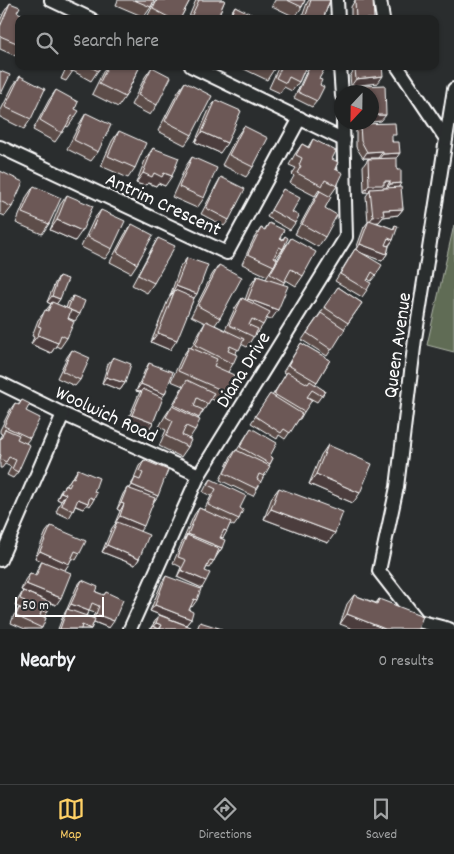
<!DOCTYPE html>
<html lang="en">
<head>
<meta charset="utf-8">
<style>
	body { margin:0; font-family:Dekko,sans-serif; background:#2d2f2f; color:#f1f3f6 }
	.compass { position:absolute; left:334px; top:85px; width:45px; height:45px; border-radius:50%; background:#202222; box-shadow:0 1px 4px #0004; rotate:202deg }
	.scale { position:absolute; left:15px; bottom:12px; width:89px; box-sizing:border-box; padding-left:5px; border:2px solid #fff; border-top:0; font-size:14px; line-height:18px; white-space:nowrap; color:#fff; -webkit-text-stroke:4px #2a2d2e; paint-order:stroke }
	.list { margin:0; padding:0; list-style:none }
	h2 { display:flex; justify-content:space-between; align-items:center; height:65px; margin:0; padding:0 20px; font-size:21px }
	h2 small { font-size:16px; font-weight:400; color:#a2a4a5 }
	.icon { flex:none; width:28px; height:28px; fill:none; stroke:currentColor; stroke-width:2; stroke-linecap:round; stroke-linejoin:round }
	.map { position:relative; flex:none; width:454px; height:629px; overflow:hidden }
	.search { position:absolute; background:#202222; box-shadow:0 1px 4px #0004; left:15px; right:15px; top:15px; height:55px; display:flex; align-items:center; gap:12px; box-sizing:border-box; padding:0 18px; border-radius:10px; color:#a2a4a5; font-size:19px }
	.sheet { height:155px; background:#202222 }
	nav { display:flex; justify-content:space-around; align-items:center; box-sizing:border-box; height:70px; border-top:1px solid #3d3f40; background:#202222; font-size:14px; color:#a2a4a5 }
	nav a { display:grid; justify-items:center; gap:2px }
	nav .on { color:#ffd166 }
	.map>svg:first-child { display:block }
	.green { fill:#606c54; stroke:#b0b6aa }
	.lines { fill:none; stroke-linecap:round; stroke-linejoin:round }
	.minor-casing { stroke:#fff; stroke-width:16 }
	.minor { stroke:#2a2d2e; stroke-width:12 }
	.wall { fill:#5d4d4a; stroke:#fff; fill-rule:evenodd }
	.shaded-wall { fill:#4c3e3c; stroke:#fff }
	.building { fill:#6c5956; stroke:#fff }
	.labels { text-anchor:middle; stroke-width:5; stroke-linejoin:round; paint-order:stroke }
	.street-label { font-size:20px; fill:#fff; stroke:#2a2d2e }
</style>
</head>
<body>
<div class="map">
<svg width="454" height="629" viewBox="0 0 454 629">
	<rect width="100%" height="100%" fill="#2a2d2e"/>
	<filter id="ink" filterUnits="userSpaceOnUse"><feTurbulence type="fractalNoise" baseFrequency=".02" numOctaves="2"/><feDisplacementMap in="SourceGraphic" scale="10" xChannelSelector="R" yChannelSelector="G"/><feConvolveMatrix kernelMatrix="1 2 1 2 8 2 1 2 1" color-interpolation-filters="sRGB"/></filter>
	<g filter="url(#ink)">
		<!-- green -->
		<polygon class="green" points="454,225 454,352 427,345"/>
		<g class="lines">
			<!-- minor casing -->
			<g class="minor-casing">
				<g id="minor">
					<polyline points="51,0 91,19"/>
					<polyline points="337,0 338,19"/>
					<polyline points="380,0 383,19"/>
					<polyline points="191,66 344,140"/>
					<polyline points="340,66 342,96"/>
					<polyline points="397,66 446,139 415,339 397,487 379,571 418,621"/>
					<polyline points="446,139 454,89"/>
					<polyline points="0,147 227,253 300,118"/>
					<polyline points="0,383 63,414 199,475"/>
					<polyline points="0,560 63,414"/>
					<polyline points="418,621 449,629"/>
					<polyline points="130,629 199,475 346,237 343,122"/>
				</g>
			</g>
			<!-- minor -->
			<use href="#minor" class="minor"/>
		</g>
		<!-- wall -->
		<g class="wall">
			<polygon points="118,0 154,0 151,7 144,17 116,5"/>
			<polygon points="156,0 190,0 180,19 146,19"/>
			<polygon points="196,0 225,0 217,19 188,19"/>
			<polygon points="275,0 305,0 302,7 295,17 272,6"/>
			<polygon points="309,0 330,0 323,19 299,19 300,16 302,17 307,3"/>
			<polygon points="355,0 374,19 351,19 351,7"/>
			<polygon points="10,3 17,12 19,19 19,52 16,56 0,49 0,21 4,12"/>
			<polygon points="235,6 255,19 227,19"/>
			<polygon points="67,66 101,66 91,81 73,71 66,81 61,79"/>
			<polygon points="106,66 140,66 125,97 118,107 92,94"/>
			<polygon points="243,66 276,66 267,80 242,68"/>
			<polygon points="279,66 306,66 299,82 292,91 284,87 280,93 269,88"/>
			<polygon points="309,66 321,66 319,79 320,85 317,101 312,107 294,98"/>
			<polygon points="354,66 382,66 378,83 351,86 350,76 354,70"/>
			<polygon points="152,67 157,105 150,115 131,105 145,77"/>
			<polygon points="20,76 31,119 24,129 0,117 0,112 13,86"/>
			<polygon points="185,82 192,135 185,145 158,131 178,92"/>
			<polygon points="56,90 75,109 75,117 68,127 66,126 55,142 33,130 49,100"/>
			<polygon points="216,100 220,153 195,142 209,110"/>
			<polygon points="86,113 98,152 91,161 67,149 80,123"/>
			<polygon points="360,124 392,140 396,158 399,187 403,209 398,215 383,217 379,222 376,222 393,229 395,225 393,240 389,246 387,254 382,261 363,253 376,275 371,281 368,279 367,281 367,290 362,297 335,281 351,255 355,249 356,249 364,227 368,222 366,196 369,192 364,192 363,166 368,159 378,159 378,158 363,158 356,147 356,131"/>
			<polygon points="244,126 253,167 246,177 222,165 237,136"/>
			<polygon points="119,131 135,168 128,178 101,166 112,141"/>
			<polygon points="313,139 332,159 335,169 337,186 330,196 325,208 325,237 318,247 295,234 313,201 320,191 319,190 315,196 290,183 294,176 292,174 296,168 289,165 295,154 302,144 308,147"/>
			<polygon points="153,148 165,186 158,183 156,186 148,183 145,186 136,183 146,158"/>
			<polygon points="192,157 204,198 197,208 172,197 186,166"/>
			<polygon points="0,171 12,207 5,216 0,214"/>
			<polygon points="221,177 229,220 224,226 201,214 217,184"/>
			<polygon points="34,186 49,224 42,234 16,223 27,196"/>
			<polygon points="283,189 292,212 295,223 290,230 267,217"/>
			<polygon points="67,195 75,241 50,230 60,205"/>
			<polygon points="101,210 112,249 105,259 81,247 94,219"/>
			<polygon points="269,223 280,238 283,239 285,236 283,249 276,258 274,266 267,276 242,264 254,238 261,228 264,230"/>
			<polygon points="132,224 137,264 131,273 110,262 125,234"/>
			<polygon points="158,238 154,283 147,293 132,285 152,248"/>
			<polygon points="291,238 303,276 296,286 286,280 283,284 271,320 266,318 263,325 256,335 255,334 247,347 241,344 235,354 233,364 228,372 226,392 219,402 211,399 198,419 195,430 189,439 188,447 181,457 159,446 166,430 159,427 165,416 172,406 183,386 171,381 182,357 189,347 191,348 200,331 205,323 191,316 212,275 219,265 220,318 215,325 225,330 235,308 242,298 245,300 250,286 257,276 266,279 284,248"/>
			<polygon points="187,258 192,302 170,350 151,342 168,300 170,297 170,296 180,267"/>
			<polygon points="59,276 60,299 56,304 66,308 68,302 73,296 75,321 68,318 67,338 60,348 56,346 51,353 31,344 34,337 32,336 38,320 51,304 47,302 55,283"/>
			<polygon points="338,287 362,303 344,329 345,329 327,356 302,340"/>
			<polygon points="301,343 330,360 315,385 325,391 317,402 308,397 304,412 300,419 299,419 285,439 279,435 277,439 251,423 270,394 272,396 286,374 283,372"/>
			<polygon points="72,350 80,380 75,386 57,378 67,357"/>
			<polygon points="113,357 125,383 120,390 102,383 108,364"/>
			<polygon points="149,363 162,397 153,423 148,430 127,422 138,396 140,392 136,391 145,370"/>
			<polygon points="22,400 26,411 30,438 26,443 18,472 13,478 7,475 11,467 5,464 2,468 0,468 0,437 2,434 0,433 0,430 10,410 15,403 18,405"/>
			<polygon points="251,428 270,456 273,458 269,466 257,489 253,496 220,480 231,456 236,450 237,450"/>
			<polygon points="328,445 353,503 309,484 321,455"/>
			<polygon points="144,460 153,503 140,531 139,559 135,565 102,552 112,528 116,523 115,523 120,511 117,509 123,494 127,488 129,488 135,478 138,480 134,478 139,466"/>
			<polygon points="78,469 94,492 94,499 90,506 87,504 83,509 75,506 73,511 69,518 56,512 61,501 57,499 60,492 65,485 66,486 72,477 73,477"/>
			<polygon points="211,479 240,508 239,519 234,526 230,524 223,538 221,537 222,548 209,568 207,567 205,571 202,588 177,577 181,567 173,563 194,515 199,508 204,510 211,496 203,492 206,486"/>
			<polygon points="279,488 328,543 264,519 272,497"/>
			<polygon points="51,526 80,553 76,560 72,558 65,570 56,605 25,592 47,613 44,617 46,618 41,629 25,629 11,623 14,615 19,608 20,609 21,608 15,606 19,598 23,591 21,590 25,580 30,573 35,575 38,568 42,561 55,566 35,558 46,532"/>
			<polygon points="166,576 192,607 191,606 189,610 191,619 186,625 191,629 150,629 159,615 182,624 150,611 162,582"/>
			<path d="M82 580 96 592 104 595 106 592 109 628 94 622 91 629H58L63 616 67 609 77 586ZM89 611 95 613 92 618 86 616Z"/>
			<polygon points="354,595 376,603 379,599 418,629 340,624 347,604"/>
		</g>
		<!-- shaded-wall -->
		<g class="shaded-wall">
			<polygon points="383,76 378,83 351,86 356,79"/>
			<polygon points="372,115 386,115 381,121 372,122"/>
			<polygon points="202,132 227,143 220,153 195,142"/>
			<polygon points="383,151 378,158 363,158 367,152"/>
			<polygon points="400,153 395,160 378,160 383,154"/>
			<polygon points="143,173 164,173 172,176 165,186 158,183 156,186 148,183 145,186 136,183"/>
			<polygon points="384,181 390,181 386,188 382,188 379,191 370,189 369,192 364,192 369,185"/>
			<polygon points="401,183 397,190 386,191 390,184"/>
			<polygon points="403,209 398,215 383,217 379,222 368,223 373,217 383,210"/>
			<polygon points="57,220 82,231 75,241 50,230"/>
			<polygon points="388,238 393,240 388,246 383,244"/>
			<polygon points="360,244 387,254 382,261 356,251"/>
			<polygon points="176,286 197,294 190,304 175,290 170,297 170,296"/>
			<polygon points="52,296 60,299 55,306 52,302 51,304 47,302"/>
			<polygon points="248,299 278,310 271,320 241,309"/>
			<polygon points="67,309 80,314 75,321 63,316"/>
			<polygon points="158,333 177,340 170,350 151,342"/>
			<polygon points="38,335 58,343 51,353 31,344"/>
			<polygon points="106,377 125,383 120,390 102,383"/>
			<polygon points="141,384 165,394 160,400 143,389 140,392 136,391"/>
			<polygon points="132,415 153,423 148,430 127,422"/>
			<polygon points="316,474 360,493 353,503 309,484"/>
			<polygon points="132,485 158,496 153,503 128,492"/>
			<polygon points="61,492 66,494 61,501 57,499"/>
			<polygon points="78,499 88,503 83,509 74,505"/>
			<polygon points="121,503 124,504 120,511 117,509"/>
			<polygon points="271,509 335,533 328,543 264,519"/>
			<polygon points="120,516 144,526 139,532 115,523"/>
			<polygon points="224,530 227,531 223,538 219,536"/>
			<polygon points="188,534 222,548 217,555 187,535 184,540"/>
			<polygon points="107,545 139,559 135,565 102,552"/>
			<polygon points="40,551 69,564 64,571 35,558"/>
			<polygon points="181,570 206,581 202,588 177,577"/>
			<polygon points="26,584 61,598 56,605 21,590"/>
			<polygon points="194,599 197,600 192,607 189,605"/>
			<polygon points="71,604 89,611 84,618 67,611"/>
			<polygon points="155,605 191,619 186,625 150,611"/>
			<polygon points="96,614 114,621 109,628 92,621"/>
			<polygon points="347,614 385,629 353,629 340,624"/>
			<polygon points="156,623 162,625 159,629 151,629"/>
			<polygon points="82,625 91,629 80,629"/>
		</g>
		<!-- building -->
		<g class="building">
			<polygon points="134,0 154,0 151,7"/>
			<polygon points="157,0 190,0 180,19 172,19 153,9"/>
			<polygon points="199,0 225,0 217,19 190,19"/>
			<polygon points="287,0 305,0 302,7"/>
			<polygon points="311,0 330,0 323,19 299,19 300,16 305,18"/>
			<polygon points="355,0 373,0 374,19 356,19"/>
			<polygon points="10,3 20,7 17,12 32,19 19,19 19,44 0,36 0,27"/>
			<polygon points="235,6 257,17 255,19 229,19"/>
			<polygon points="69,66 75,66 72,72 68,69"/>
			<polygon points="89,66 101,66 98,71"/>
			<polygon points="108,66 140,66 125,97 99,84"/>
			<polygon points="266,66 276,66 274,70"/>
			<polygon points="282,66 306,66 299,82 289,77 286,83 276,78"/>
			<polygon points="310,66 321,66 325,68 319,79 322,80 320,85 324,87 317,101 298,92"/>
			<polygon points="359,66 382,66 383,76 356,79 355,69 359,69"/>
			<polygon points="152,67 171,77 157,105 138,95"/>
			<polygon points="0,71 10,75 1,94 0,93"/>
			<polygon points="20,76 45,89 31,119 5,107"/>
			<polygon points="185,82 212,96 192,135 165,121"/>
			<polygon points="385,85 386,115 372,115 372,92 357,92 357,90 363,90 363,86"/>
			<polygon points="56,90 78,102 75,109 79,111 75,117 72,116 62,133 40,120"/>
			<polygon points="216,100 241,111 227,143 202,132"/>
			<polygon points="86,113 111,125 98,152 74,140"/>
			<polygon points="395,123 396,135 392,135 392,142 399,142 400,153 383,154 383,151 367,152 361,141 360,124"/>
			<polygon points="244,126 268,138 253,167 229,155"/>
			<polygon points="119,131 146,143 135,168 108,156"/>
			<polygon points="313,139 336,151 332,159 338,162 335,169 343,173 337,186 325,180 322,186 297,173 301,166 299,165 302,158 296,155 302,144 309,148"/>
			<polygon points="153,148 179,158 172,176 164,173 162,177 154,173 152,177 143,173"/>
			<polygon points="192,157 217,168 204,198 179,187"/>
			<polygon points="397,158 397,170 401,170 401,183 390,184 390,181 384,181 384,185 369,185 368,159"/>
			<polygon points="0,171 23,182 12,207 0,201"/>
			<polygon points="221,177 245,189 229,220 206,208"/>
			<polygon points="34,186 61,198 49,224 22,213"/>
			<polygon points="401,187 403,209 383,210 384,215 373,217 370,189"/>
			<polygon points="283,189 300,198 292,212 299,216 295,223 271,210"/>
			<polygon points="320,191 331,197 325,208 337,215 325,237 302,224"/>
			<polygon points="67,195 93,206 82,231 57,220"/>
			<polygon points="101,210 125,221 112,249 88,237"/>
			<polygon points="369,220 394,229 395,225 398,226 393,240 388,238 385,245 389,246 387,254 360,244"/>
			<polygon points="269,223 284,230 280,238 283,240 285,236 288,238 283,249 279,247 274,257 277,259 274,266 248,254 261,228 265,230"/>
			<polygon points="132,224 153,235 137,264 117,252"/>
			<polygon points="158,238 175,246 154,283 138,275"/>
			<polygon points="291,238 316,252 303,276 291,269 284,282 270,274"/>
			<polygon points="355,249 382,265 376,275 372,272 367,281 371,283 367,290 340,274"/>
			<polygon points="187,258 208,265 197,294 176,286"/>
			<polygon points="219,265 242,277 220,318 198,306"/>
			<polygon points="59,276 68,279 60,299 52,296"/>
			<polygon points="257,276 288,286 278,310 248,299"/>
			<polygon points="338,287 362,303 348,323 324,307"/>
			<polygon points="175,290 194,298 177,340 158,333"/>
			<polygon points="73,296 85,301 80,314 68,309"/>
			<polygon points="242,298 270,312 263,325 252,319 249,325 258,329 254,337 229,325"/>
			<polygon points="52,302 71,310 68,319 74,322 67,338 61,335 58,343 38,335 41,327 38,326 45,310 48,311"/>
			<polygon points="321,313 345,329 332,350 307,333"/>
			<polygon points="206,321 244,339 239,350 230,346 228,351 237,355 233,364 195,345"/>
			<polygon points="301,343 330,360 317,382 288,365"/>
			<polygon points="189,347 217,359 214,366 234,375 226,392 178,371"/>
			<polygon points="72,350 90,358 80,380 62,371"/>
			<polygon points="113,357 131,364 125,383 106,377"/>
			<polygon points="149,363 173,372 165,394 141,384"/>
			<polygon points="287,372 308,384 310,381 325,391 322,396 312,390 307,397 312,400 304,412 274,394"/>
			<polygon points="187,380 214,393 208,404 197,398 194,406 203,410 199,418 174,405"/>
			<polygon points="143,389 163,398 153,423 132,415"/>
			<polygon points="270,394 302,414 290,433 284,429 281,433 255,416"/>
			<polygon points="22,400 30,404 26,411 40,418 30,438 4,426 15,403 19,405"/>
			<polygon points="172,406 200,420 195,430 186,426 182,435 191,440 188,447 166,436 173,421 166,417"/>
			<polygon points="251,428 277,443 270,456 273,458 270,464 240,447"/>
			<polygon points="5,429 19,435 17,439 30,445 18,472 12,469 16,460 9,457 6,462 0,459 1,455 0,454 0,438 1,439"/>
			<polygon points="328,445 372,464 360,493 316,474"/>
			<polygon points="236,450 270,466 264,476 259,474 257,479 261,482 257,489 224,473"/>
			<polygon points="144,460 168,470 158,496 132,485 135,478 140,480 143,473 139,471"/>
			<polygon points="78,469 99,478 94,492 97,493 94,499 90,497 88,503 78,499 73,511 61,505 66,494 61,492 65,485 69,487 71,483 69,482 72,477 74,478"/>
			<polygon points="211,479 246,496 240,508 243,510 239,519 208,505 216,489 208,485"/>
			<polygon points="127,488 155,498 144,526 120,516 124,504 121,503"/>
			<polygon points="279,488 343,512 335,533 271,509"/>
			<polygon points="199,508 231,522 227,531 224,530 220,538 225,540 222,548 188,534"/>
			<polygon points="117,522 149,535 139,559 107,545"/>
			<polygon points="51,526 86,541 80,553 75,551 69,564 40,551"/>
			<polygon points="187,535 219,549 214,561 210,560 205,571 210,573 206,581 181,570 186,560 178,557"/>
			<polygon points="42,561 71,573 61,598 26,584 30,573 36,576"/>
			<polygon points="166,576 201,589 197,600 194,599 189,610 193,612 191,619 155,605"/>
			<polygon points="82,580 98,587 96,592 104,595 106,592 123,600 114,621 96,614 99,606 92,603 89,611 71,604"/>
			<polygon points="23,591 51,603 47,613 42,610 40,615 46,618 42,628 16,616 19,608 22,610 25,601 20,599"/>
			<polygon points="354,595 377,604 379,599 423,616 418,629 385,629 347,614"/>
			<polygon points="67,609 95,619 91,629 82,625 81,629 60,629"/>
			<polygon points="159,615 191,627 191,629 160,629 162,625 156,623"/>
			<polygon points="200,622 222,629 197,629"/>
			<polygon points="152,626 160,629 151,629"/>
		</g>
	</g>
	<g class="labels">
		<!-- street labels -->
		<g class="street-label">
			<text transform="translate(164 203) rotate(25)" y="7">Antrim Crescent</text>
			<text transform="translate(396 345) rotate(-82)" y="7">Queen Avenue</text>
			<text transform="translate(242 369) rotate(-58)" y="7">Diana Drive</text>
			<text transform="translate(107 413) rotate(25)" y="7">Woolwich Road</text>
		</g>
	</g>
</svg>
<svg class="compass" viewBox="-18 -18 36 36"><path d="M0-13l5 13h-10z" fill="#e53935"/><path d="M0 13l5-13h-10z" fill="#a2a4a5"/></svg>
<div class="scale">50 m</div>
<div class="search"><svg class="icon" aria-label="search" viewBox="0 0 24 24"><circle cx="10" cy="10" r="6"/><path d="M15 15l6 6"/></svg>Search here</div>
</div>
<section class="sheet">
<h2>Nearby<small>0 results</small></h2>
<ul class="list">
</ul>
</section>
<nav>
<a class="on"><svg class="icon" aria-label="map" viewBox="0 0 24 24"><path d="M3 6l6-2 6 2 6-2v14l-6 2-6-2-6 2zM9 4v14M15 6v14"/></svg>Map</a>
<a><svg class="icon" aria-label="directions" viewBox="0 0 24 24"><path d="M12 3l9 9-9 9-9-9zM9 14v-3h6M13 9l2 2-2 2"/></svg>Directions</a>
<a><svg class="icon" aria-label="saved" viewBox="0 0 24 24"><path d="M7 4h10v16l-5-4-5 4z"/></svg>Saved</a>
</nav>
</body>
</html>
